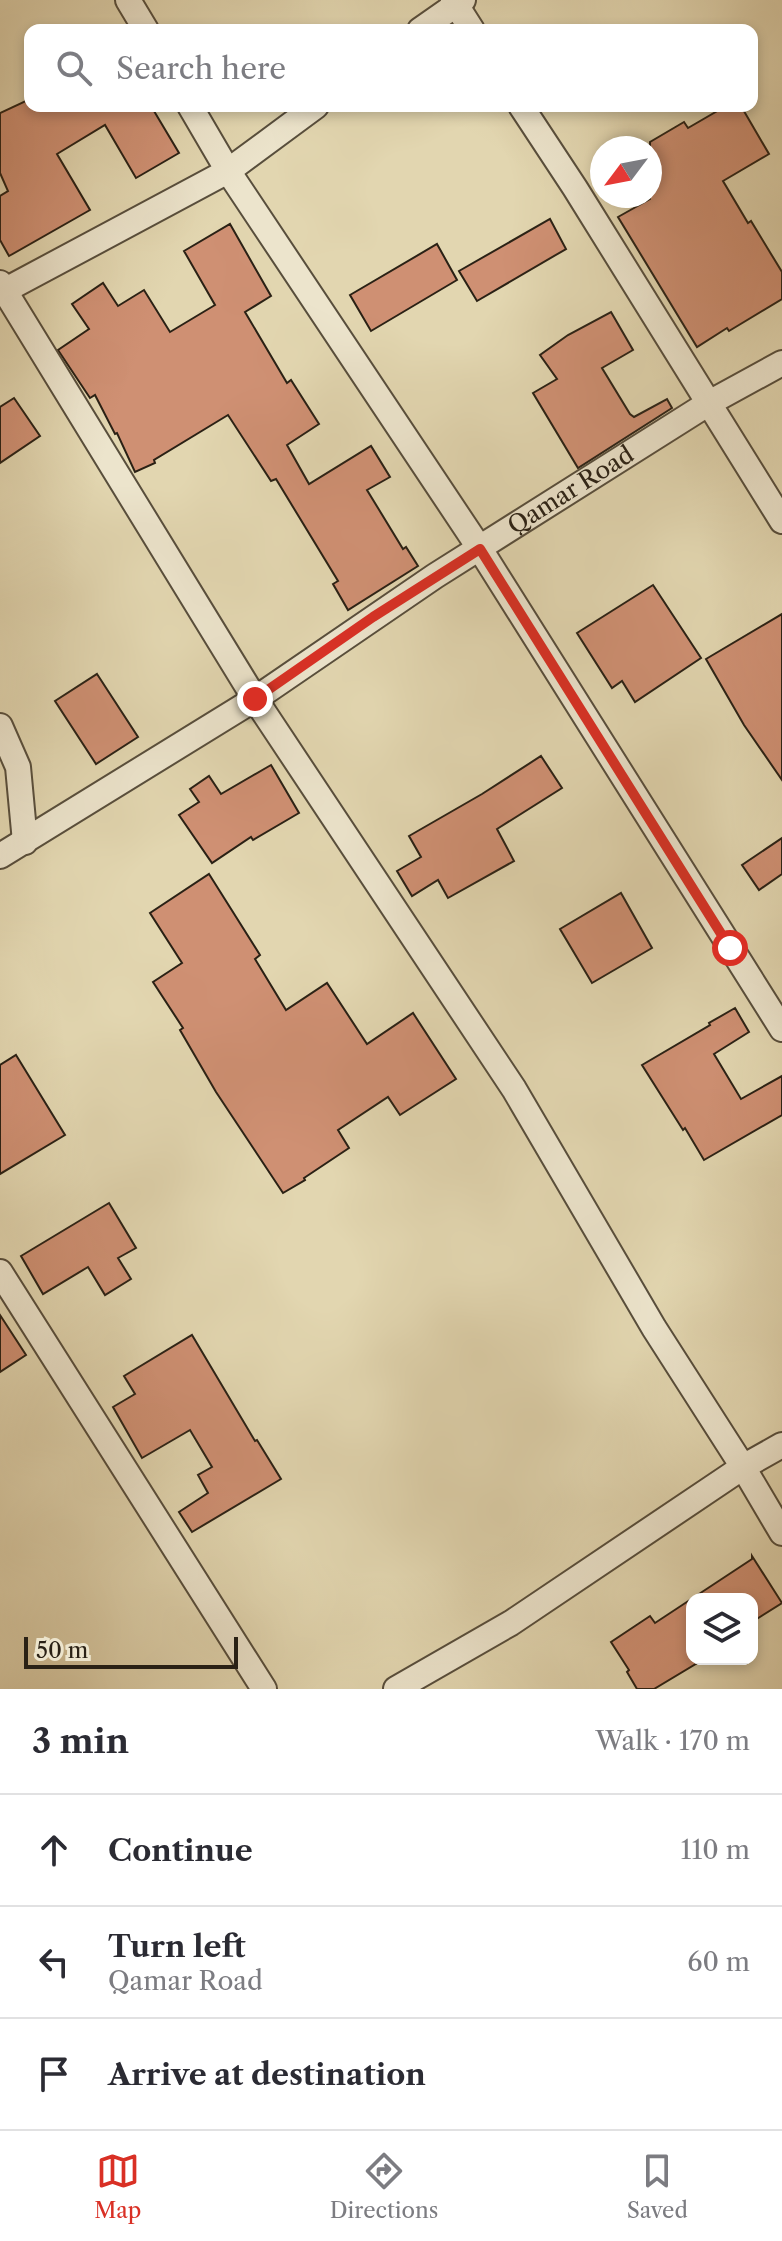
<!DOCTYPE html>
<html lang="en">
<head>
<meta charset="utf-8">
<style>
	body { margin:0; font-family:"Libre Caslon Text",serif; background:#f7f7f7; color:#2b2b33 }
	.controls { position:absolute; right:24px; bottom:24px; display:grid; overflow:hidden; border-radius:16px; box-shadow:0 4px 12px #0003 }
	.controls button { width:72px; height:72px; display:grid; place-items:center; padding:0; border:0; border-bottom:2px solid #e1e1e2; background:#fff; color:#2b2b33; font:40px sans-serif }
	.compass { position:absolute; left:590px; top:136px; width:72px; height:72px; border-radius:50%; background:#fff; box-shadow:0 4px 12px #0003; rotate:238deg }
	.scale { position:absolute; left:24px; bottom:20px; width:214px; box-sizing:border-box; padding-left:8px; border:4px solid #2a2115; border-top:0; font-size:22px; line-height:28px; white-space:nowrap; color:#2a2115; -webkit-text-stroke:6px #ece4cc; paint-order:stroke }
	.stop { position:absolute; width:24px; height:24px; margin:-18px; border:6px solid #d93025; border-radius:50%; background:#fff }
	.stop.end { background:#d93025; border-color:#fff; box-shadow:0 2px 8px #0008 }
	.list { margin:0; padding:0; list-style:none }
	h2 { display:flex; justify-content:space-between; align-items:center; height:104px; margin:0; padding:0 32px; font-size:34px }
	h2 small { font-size:26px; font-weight:400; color:#7c7c81 }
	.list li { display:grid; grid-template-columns:52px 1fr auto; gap:24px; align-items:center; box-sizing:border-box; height:112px; padding:0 32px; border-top:2px solid #e1e1e2 }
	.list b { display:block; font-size:30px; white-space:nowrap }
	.list p { margin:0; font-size:26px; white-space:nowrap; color:#7c7c81 }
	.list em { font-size:26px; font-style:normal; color:#7c7c81 }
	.icon { flex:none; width:44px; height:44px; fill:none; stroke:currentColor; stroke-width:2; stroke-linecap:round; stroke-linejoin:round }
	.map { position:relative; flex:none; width:782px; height:1689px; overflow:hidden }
	.search { position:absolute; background:#fff; box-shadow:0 4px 12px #0003; left:24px; right:24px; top:24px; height:88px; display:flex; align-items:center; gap:20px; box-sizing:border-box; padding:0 28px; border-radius:16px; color:#7c7c81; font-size:30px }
	.sheet { height:440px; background:#fff }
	nav { display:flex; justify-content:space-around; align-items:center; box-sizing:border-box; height:112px; border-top:2px solid #e1e1e2; background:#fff; font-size:22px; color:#7c7c81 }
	nav a { display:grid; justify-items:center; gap:4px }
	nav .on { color:#d93025 }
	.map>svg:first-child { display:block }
	.building { fill:#cf9073; stroke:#2a2115; stroke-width:2 }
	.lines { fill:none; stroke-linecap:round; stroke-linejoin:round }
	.minor-casing { stroke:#584e3c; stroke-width:28 }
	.minor { stroke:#ece4cc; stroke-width:24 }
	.route { stroke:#d93025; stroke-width:10 }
	.labels { text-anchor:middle; stroke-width:8; stroke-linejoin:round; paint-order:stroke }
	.street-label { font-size:24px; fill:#2a2115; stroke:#ece4cc }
</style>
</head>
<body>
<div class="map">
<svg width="782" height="1689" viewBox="0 0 782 1689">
	<rect width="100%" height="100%" fill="#e2d6b0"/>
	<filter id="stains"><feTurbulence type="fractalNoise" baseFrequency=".0025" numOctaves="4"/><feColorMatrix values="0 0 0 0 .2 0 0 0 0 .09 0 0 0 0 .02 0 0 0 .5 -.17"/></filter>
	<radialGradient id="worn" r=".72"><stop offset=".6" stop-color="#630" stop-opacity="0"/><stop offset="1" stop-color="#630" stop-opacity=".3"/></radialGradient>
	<!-- building -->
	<g class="building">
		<polygon points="30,99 30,106 151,106 179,153 136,178 105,125 57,154 90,210 9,256 0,240 0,196 8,191 0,173 0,113"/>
		<polygon points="726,106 741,106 769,154 723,181 748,223 751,221 782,272 782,299 729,331 727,328 697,347 618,217 650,199 650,142 684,122 688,128"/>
		<polygon points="550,219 566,249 477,301 459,271"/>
		<polygon points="230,224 271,296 245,312 287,383 291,380 319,424 287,445 309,484 371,446 390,477 367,490 403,549 406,547 418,566 348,610 333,584 338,581 276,479 271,481 228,415 154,460 155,463 135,472 117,433 115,434 95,395 90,398 58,350 89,329 72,304 103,283 118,306 144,290 170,332 215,305 184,251"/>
		<polygon points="437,244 457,280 371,331 350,295"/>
		<polygon points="611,312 633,350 602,368 630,414 634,417 667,399 672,408 578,468 533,393 557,379 540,355 568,335"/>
		<polygon points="14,398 40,436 0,463 0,407"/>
		<polygon points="653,585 701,658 635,702 622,681 612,688 577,633"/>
		<polygon points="782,614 782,780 744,725 706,659"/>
		<polygon points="97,674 138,737 96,764 55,701"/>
		<polygon points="541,756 562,788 497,829 514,861 448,898 438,880 412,896 397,871 421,857 409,836 482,794"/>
		<polygon points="271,765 299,813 253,840 251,837 212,863 179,815 199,802 190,789 209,776 221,794"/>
		<polygon points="782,838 782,874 759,890 742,865"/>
		<polygon points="209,874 260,955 255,959 286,1010 327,983 367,1044 413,1013 456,1079 400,1115 388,1097 338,1130 349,1148 304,1178 305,1180 283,1193 216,1092 180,1030 183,1028 153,982 182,963 150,913"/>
		<polygon points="621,893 652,948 592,983 560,929"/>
		<polygon points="735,1008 749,1032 714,1054 741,1099 782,1076 782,1115 704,1160 685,1128 683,1130 642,1065 710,1025 709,1023"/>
		<polygon points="16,1055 65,1135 0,1174 0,1065"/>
		<polygon points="109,1203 136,1248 118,1258 131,1279 105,1295 88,1267 43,1294 21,1256"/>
		<polygon points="0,1315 26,1355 0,1372"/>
		<polygon points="192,1335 255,1441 257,1440 281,1479 192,1532 179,1512 208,1493 198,1475 212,1467 190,1430 142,1458 113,1407 135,1394 124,1376"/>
		<polygon points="752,1556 782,1603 752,1622 752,1599 692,1599 692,1659 704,1659 654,1689 637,1689 627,1672 629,1670 611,1642 650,1616 655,1623 752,1559"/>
	</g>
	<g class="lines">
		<!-- minor casing -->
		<g class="minor-casing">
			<g id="minor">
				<polyline points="128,0 146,30"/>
				<polyline points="453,0 472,30"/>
				<polyline points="420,30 463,0"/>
				<polyline points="190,106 228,171 480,549 782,1029"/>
				<polyline points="521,106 575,188 782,521"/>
				<polyline points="0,283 255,699 514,1089 654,1328 743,1467 782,1533"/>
				<polyline points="0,293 228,171 316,106"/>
				<polyline points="0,726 18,767 25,842"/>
				<path id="s1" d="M0 856 255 699 435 576 709 403 782 363"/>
				<polyline points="0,1272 264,1689"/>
				<polyline points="396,1689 511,1623 743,1467 782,1445"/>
			</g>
		</g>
		<!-- minor -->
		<use href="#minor" class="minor"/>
	</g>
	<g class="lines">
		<!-- route -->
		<polyline class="route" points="255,699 373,617 480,549 730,948"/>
	</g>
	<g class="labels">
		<!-- street labels -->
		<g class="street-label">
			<text dy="8" stroke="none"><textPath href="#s1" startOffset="678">Qamar Road</textPath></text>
		</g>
	</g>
	<rect width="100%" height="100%" filter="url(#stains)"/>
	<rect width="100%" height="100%" fill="url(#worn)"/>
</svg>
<div class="controls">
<button><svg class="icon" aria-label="layers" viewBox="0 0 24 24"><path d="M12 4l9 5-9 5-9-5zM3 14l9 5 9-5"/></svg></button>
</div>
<svg class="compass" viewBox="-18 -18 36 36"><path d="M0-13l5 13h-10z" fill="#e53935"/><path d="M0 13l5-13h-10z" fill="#7c7c81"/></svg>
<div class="scale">50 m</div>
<div class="stop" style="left:730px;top:948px"></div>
<div class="stop end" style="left:255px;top:699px"></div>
<div class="search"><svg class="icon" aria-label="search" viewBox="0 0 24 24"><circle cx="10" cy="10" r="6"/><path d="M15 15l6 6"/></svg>Search here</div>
</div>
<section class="sheet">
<h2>3 min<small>Walk · 170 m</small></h2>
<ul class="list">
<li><svg class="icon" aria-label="ahead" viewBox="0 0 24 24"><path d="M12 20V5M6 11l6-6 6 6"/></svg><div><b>Continue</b></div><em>110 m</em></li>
<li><svg class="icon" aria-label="left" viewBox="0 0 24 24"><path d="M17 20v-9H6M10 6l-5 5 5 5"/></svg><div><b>Turn left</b><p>Qamar Road</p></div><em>60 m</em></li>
<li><svg class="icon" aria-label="arrive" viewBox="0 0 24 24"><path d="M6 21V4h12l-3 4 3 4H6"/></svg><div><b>Arrive at destination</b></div></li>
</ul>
</section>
<nav>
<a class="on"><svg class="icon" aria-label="map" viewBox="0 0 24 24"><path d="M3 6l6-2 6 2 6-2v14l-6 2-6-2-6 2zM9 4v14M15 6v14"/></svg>Map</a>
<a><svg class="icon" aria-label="directions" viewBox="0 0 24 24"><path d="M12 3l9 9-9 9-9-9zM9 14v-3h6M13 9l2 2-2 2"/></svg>Directions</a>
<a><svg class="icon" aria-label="saved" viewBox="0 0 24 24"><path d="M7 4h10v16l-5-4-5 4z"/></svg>Saved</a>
</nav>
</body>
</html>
